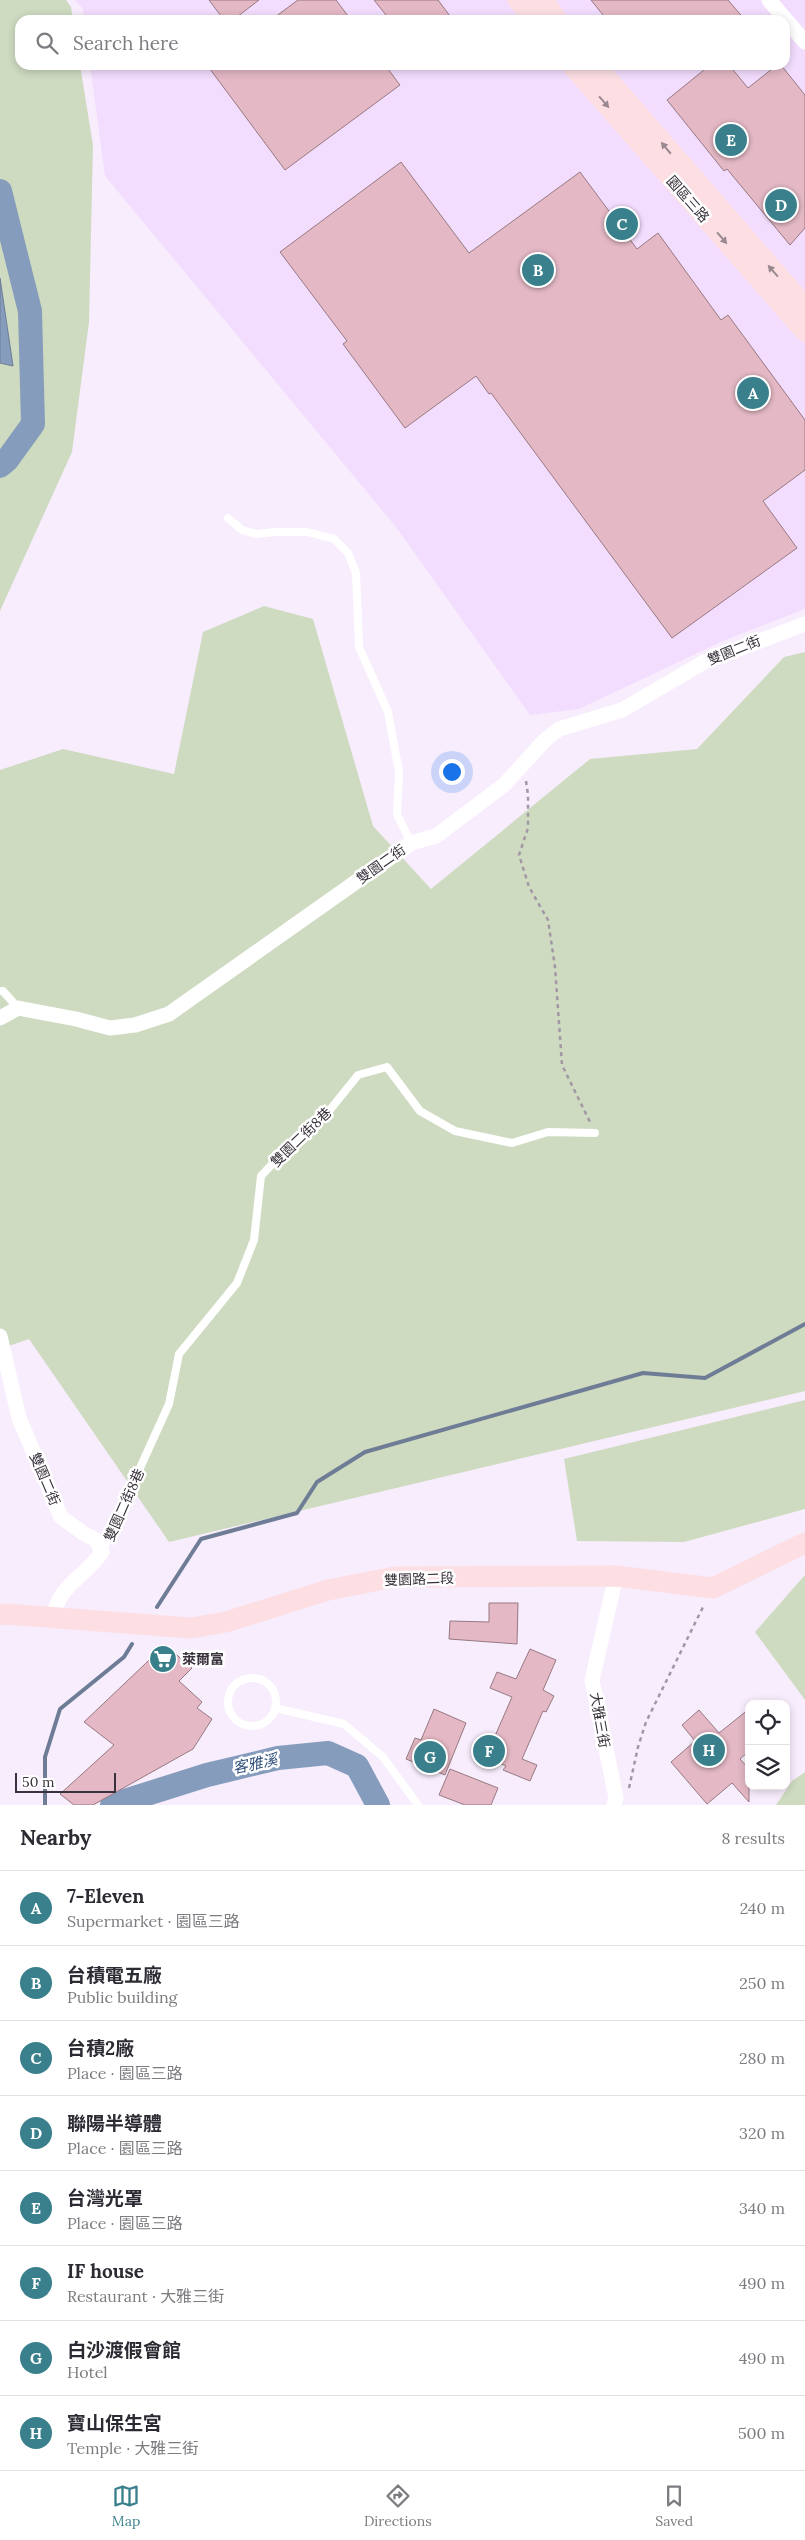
<!DOCTYPE html>
<html lang="en">
<head>
<meta charset="utf-8">
<style>
	body { margin:0; font-family:Lora,"Noto Sans TC",serif; background:#f7f7f7; color:#2b2b33 }
	.controls { position:absolute; right:15px; bottom:15px; display:grid; overflow:hidden; border-radius:10px; box-shadow:0 2px 8px #0003 }
	.controls button { width:45px; height:45px; display:grid; place-items:center; padding:0; border:0; border-bottom:1px solid #e1e1e2; background:#fff; color:#2b2b33; font:25px sans-serif }
	.scale { position:absolute; left:15px; bottom:12px; width:101px; box-sizing:border-box; padding-left:5px; border:2px solid #39323c; border-top:0; font-size:14px; line-height:18px; white-space:nowrap; color:#39323c; -webkit-text-stroke:4px #fff; paint-order:stroke }
	.you { position:absolute; left:451px; top:771px; width:18px; height:18px; margin:-12px; border:4px solid #fff; border-radius:50%; background:#1a73e8; box-shadow:0 0 0 8px #1a73e833 }
	.badge { display:grid; place-items:center; width:32px; height:32px; border-radius:50%; background:#3a808c; color:#fff; font-size:16px; font-weight:700 }
	.pin { position:absolute; translate:-50% -50%; border:2px solid #fff; box-shadow:0 1px 5px #0006 }
	.list { margin:0; padding:0; list-style:none }
	h2 { display:flex; justify-content:space-between; align-items:center; height:65px; margin:0; padding:0 20px; font-size:21px }
	h2 small { font-size:16px; font-weight:400; color:#7c7c81 }
	.list li { display:grid; grid-template-columns:32px 1fr auto; gap:15px; align-items:center; box-sizing:border-box; height:75px; padding:0 20px; border-top:1px solid #e1e1e2 }
	.list b { display:block; font-size:19px; white-space:nowrap }
	.list p { margin:0; font-size:16px; white-space:nowrap; color:#7c7c81 }
	.list em { font-size:16px; font-style:normal; color:#7c7c81 }
	.icon { flex:none; width:28px; height:28px; fill:none; stroke:currentColor; stroke-width:2; stroke-linecap:round; stroke-linejoin:round }
	.map { position:relative; flex:none; width:805px; height:1805px; overflow:hidden }
	.search { position:absolute; background:#fff; box-shadow:0 2px 8px #0003; left:15px; right:15px; top:15px; height:55px; display:flex; align-items:center; gap:12px; box-sizing:border-box; padding:0 18px; border-radius:15px; color:#7c7c81; font-size:19px }
	.sheet { height:665px; background:#fff }
	nav { display:flex; justify-content:space-around; align-items:center; box-sizing:border-box; height:70px; border-top:1px solid #e1e1e2; background:#fff; font-size:14px; color:#7c7c81 }
	nav a { display:grid; justify-items:center; gap:2px }
	nav .on { color:#3a808c }
	.map>svg:first-child { display:block }
	.built { fill:#f3ddfe }
	.green { fill:#cedbc1 }
	.water { fill:#859cbc; stroke:#6e7c96 }
	.lines { fill:none; stroke-linecap:round; stroke-linejoin:round }
	.stream { stroke:#6e7c96; stroke-width:4 }
	.river { stroke:#859cbc; stroke-width:24 }
	.building { fill:#e4b8c5; stroke:#977982 }
	.path { stroke:#a197a5; stroke-width:2.5; stroke-dasharray:4 4; stroke-linecap:butt }
	.lane { stroke:#fff; stroke-width:8 }
	.street { stroke:#fff; stroke-width:15 }
	.secondary { stroke:#fcdee3; stroke-width:21 }
	.oneway { fill:#9a8890 }
	.labels { text-anchor:middle; stroke-width:5; stroke-linejoin:round; paint-order:stroke }
	.street-label { font-size:14px; fill:#39323c; stroke:#fff }
	.poi-label { font-size:14px; font-weight:bold; fill:#39323c; stroke:#fff; text-anchor:start }
	.water-label { font-size:15px; font-style:italic; fill:#2f4f7b; stroke:#fff }
</style>
</head>
<body>
<div class="map">
<svg width="805" height="1805" viewBox="0 0 805 1805">
	<rect width="100%" height="100%" fill="#f8edfd"/>
	<!-- built -->
	<polygon class="built" points="75,0 805,0 805,609 723,641 579,709 530,715 396,527 105,176 90,65 785,65 785,20 84,20 83,9"/>
	<!-- green -->
	<g class="green">
		<polygon points="0,0 66,0 71,7 73,20 20,20 20,65 80,65 93,145 89,322 72,452 0,611"/>
		<polygon points="264,606 313,619 373,826 431,889 590,759 697,749 784,657 805,652 805,1391 169,1542 29,1339 0,1349 0,770 63,749 174,774 203,632"/>
		<polygon points="805,1400 805,1509 684,1542 577,1541 564,1459"/>
		<polygon points="805,1575 805,1700 755,1632"/>
		<polygon points="805,1772 805,1805 776,1805 792,1781"/>
	</g>
	<!-- water -->
	<polygon class="water" points="0,278 13,366 0,363"/>
	<g class="lines">
		<!-- stream -->
		<g class="stream">
			<polyline points="157,1607 201,1539 297,1513 317,1482 365,1452 643,1373 705,1378 805,1324"/>
			<polyline points="45,1805 45,1757 60,1709 124,1657 132,1644"/>
		</g>
		<!-- river -->
		<g class="river">
			<polyline points="0,191 30,311 33,424 7,460 0,466"/>
			<polyline points="112,1805 207,1775 278,1758 328,1753 357,1766 378,1805"/>
		</g>
	</g>
	<!-- building -->
	<g class="building">
		<polygon points="209,0 259,0 233,20 224,20"/>
		<polygon points="298,0 336,0 351,20 271,20"/>
		<polygon points="374,0 438,0 453,20 390,20"/>
		<polygon points="591,0 728,0 745,20 607,20"/>
		<polygon points="207,65 385,65 400,85 285,170"/>
		<polygon points="710,65 729,65 748,88 777,65 781,65 805,95 805,228 790,245 727,169 724,171 667,100"/>
		<polygon points="401,162 469,253 580,172 637,249 658,233 721,320 728,315 805,420 805,470 763,501 797,548 672,638 491,393 489,394 476,376 405,428 343,344 347,341 280,252"/>
		<polygon points="489,1603 518,1603 517,1644 449,1639 450,1621 489,1622"/>
		<polygon points="165,1645 192,1668 179,1681 202,1702 197,1708 212,1719 193,1749 93,1805 74,1805 60,1794 114,1745 84,1722"/>
		<polygon points="530,1649 556,1660 543,1690 554,1696 546,1712 543,1711 522,1759 537,1765 530,1781 503,1770 506,1766 479,1754 484,1742 491,1745 512,1697 490,1688 497,1672 516,1679"/>
		<polygon points="434,1709 466,1723 445,1775 406,1759 415,1738 421,1740"/>
		<polygon points="749,1709 749,1751 740,1759 749,1769 749,1802 732,1783 707,1804 671,1762 695,1741 682,1725 699,1710 719,1733"/>
		<polygon points="450,1769 498,1788 491,1805 465,1805 439,1795"/>
	</g>
	<g class="lines">
		<!-- path -->
		<g class="path">
			<polyline points="526,781 528,795 528,828 519,855 529,887 548,920 555,967 562,1065 590,1122"/>
			<polyline points="629,1788 638,1747 646,1722 704,1605"/>
		</g>
		<!-- lane -->
		<g class="lane">
			<polyline points="228,518 242,530 256,534 275,532 307,532 334,539 348,553 356,573 359,647 388,712 399,772 397,814 411,843"/>
			<polyline points="0,991 3,991 18,1008"/>
			<polyline points="102,1552 169,1404 179,1354 237,1283 254,1240 261,1176 293,1142 325,1116 358,1075 387,1067 420,1111 455,1131 512,1143 548,1132 595,1133"/>
			<circle cx="252" cy="1702" r="24"/>
			<polyline points="275,1708 344,1724 383,1757 418,1805"/>
		</g>
		<!-- street -->
		<g class="street">
			<polyline points="769,0 805,42"/>
			<polyline points="0,1018 18,1008 76,1019 110,1028 135,1025 169,1014 411,843 436,836 504,785 544,741 559,729 622,710 704,662 805,624"/>
			<path d="M0 1336 19 1418 61 1517 83 1533 96 1540 102 1552C84 1578 59 1584 53 1618"/>
			<polyline points="614,1805 616,1798 592,1680 616,1576"/>
		</g>
		<!-- secondary -->
		<g class="secondary">
			<polyline points="518,0 534,20"/>
			<polyline points="543,0 557,20"/>
			<polyline points="572,65 805,331"/>
			<polyline points="595,65 805,307"/>
			<polyline points="0,1615 6,1614 191,1628 226,1622 328,1590 395,1577 616,1576 713,1588 805,1543"/>
		</g>
	</g>
	<!-- one-way arrows -->
	<defs><path id="oneway-solid" d="M-6-.8H1V-3.2L6.5 0L1 3.2V.8H-6Z" transform="scale(1.25)"/></defs>
	<g class="oneway">
		<use href="#oneway-solid" transform="translate(604 102) rotate(49)"/>
		<use href="#oneway-solid" transform="translate(666 148) rotate(-130)"/>
		<use href="#oneway-solid" transform="translate(722 238) rotate(49)"/>
		<use href="#oneway-solid" transform="translate(773 271) rotate(-131)"/>
	</g>
	<!-- icons -->
	<defs>
		<g id="supermarket-disc" transform="scale(1.4375)"><circle r="9.5" fill="#3a808c" stroke="#fff"/><path d="M-6-5.5h2.5l.6 2H6L4.5 2H-2.5L-4.4-4H-6ZM-1.5 3.2a1.3 1.3 0 1 0 .1 0ZM3 3.2a1.3 1.3 0 1 0 .1 0Z" fill="#fff"/></g>
	</defs>
	<g fill-rule="evenodd">
		<use href="#supermarket-disc" x="163" y="1659"/>
	</g>
	<g class="labels">
		<!-- street labels -->
		<g class="street-label">
			<text transform="translate(688 199) rotate(49)" y="5">園區三路</text>
			<text transform="translate(734 650) rotate(-22)" y="5">雙園二街</text>
			<text transform="translate(381 864) rotate(-35)" y="5">雙園二街</text>
			<text transform="translate(301 1137) rotate(-44)" y="5">雙園二街8巷</text>
			<text transform="translate(45 1479) rotate(67)" y="5">雙園二街</text>
			<text transform="translate(124 1505) rotate(-66)" y="5">雙園二街8巷</text>
			<text transform="translate(419 1579) rotate(-2)" y="5">雙園路二段</text>
			<text transform="translate(600 1720) rotate(80)" y="5">大雅三街</text>
		</g>
		<!-- poi labels -->
		<g class="poi-label">
			<text x="182" y="1664">萊爾富</text>
		</g>
		<!-- water labels -->
		<g class="water-label">
			<text transform="translate(255 1764) rotate(-12)" y="5">客雅溪</text>
		</g>
	</g>
</svg>
<div class="controls">
<button><svg class="icon" aria-label="locate" viewBox="0 0 24 24"><circle cx="12" cy="12" r="6"/><path d="M12 2v4M12 18v4M2 12h4M18 12h4"/></svg></button>
<button><svg class="icon" aria-label="layers" viewBox="0 0 24 24"><path d="M12 4l9 5-9 5-9-5zM3 14l9 5 9-5"/></svg></button>
</div>
<div class="scale">50 m</div>
<div class="you"></div>
<div class="pin badge" style="left:753px;top:393px">A</div>
<div class="pin badge" style="left:538px;top:270px">B</div>
<div class="pin badge" style="left:622px;top:224px">C</div>
<div class="pin badge" style="left:781px;top:205px">D</div>
<div class="pin badge" style="left:731px;top:140px">E</div>
<div class="pin badge" style="left:489px;top:1751px">F</div>
<div class="pin badge" style="left:430px;top:1757px">G</div>
<div class="pin badge" style="left:709px;top:1750px">H</div>
<div class="search"><svg class="icon" aria-label="search" viewBox="0 0 24 24"><circle cx="10" cy="10" r="6"/><path d="M15 15l6 6"/></svg>Search here</div>
</div>
<section class="sheet">
<h2>Nearby<small>8 results</small></h2>
<ul class="list">
<li><span class="badge">A</span><div><b>7-Eleven</b><p>Supermarket · 園區三路</p></div><em>240 m</em></li>
<li><span class="badge">B</span><div><b>台積電五廠</b><p>Public building</p></div><em>250 m</em></li>
<li><span class="badge">C</span><div><b>台積2廠</b><p>Place · 園區三路</p></div><em>280 m</em></li>
<li><span class="badge">D</span><div><b>聯陽半導體</b><p>Place · 園區三路</p></div><em>320 m</em></li>
<li><span class="badge">E</span><div><b>台灣光罩</b><p>Place · 園區三路</p></div><em>340 m</em></li>
<li><span class="badge">F</span><div><b>IF house</b><p>Restaurant · 大雅三街</p></div><em>490 m</em></li>
<li><span class="badge">G</span><div><b>白沙渡假會館</b><p>Hotel</p></div><em>490 m</em></li>
<li><span class="badge">H</span><div><b>寶山保生宮</b><p>Temple · 大雅三街</p></div><em>500 m</em></li>
</ul>
</section>
<nav>
<a class="on"><svg class="icon" aria-label="map" viewBox="0 0 24 24"><path d="M3 6l6-2 6 2 6-2v14l-6 2-6-2-6 2zM9 4v14M15 6v14"/></svg>Map</a>
<a><svg class="icon" aria-label="directions" viewBox="0 0 24 24"><path d="M12 3l9 9-9 9-9-9zM9 14v-3h6M13 9l2 2-2 2"/></svg>Directions</a>
<a><svg class="icon" aria-label="saved" viewBox="0 0 24 24"><path d="M7 4h10v16l-5-4-5 4z"/></svg>Saved</a>
</nav>
</body>
</html>
